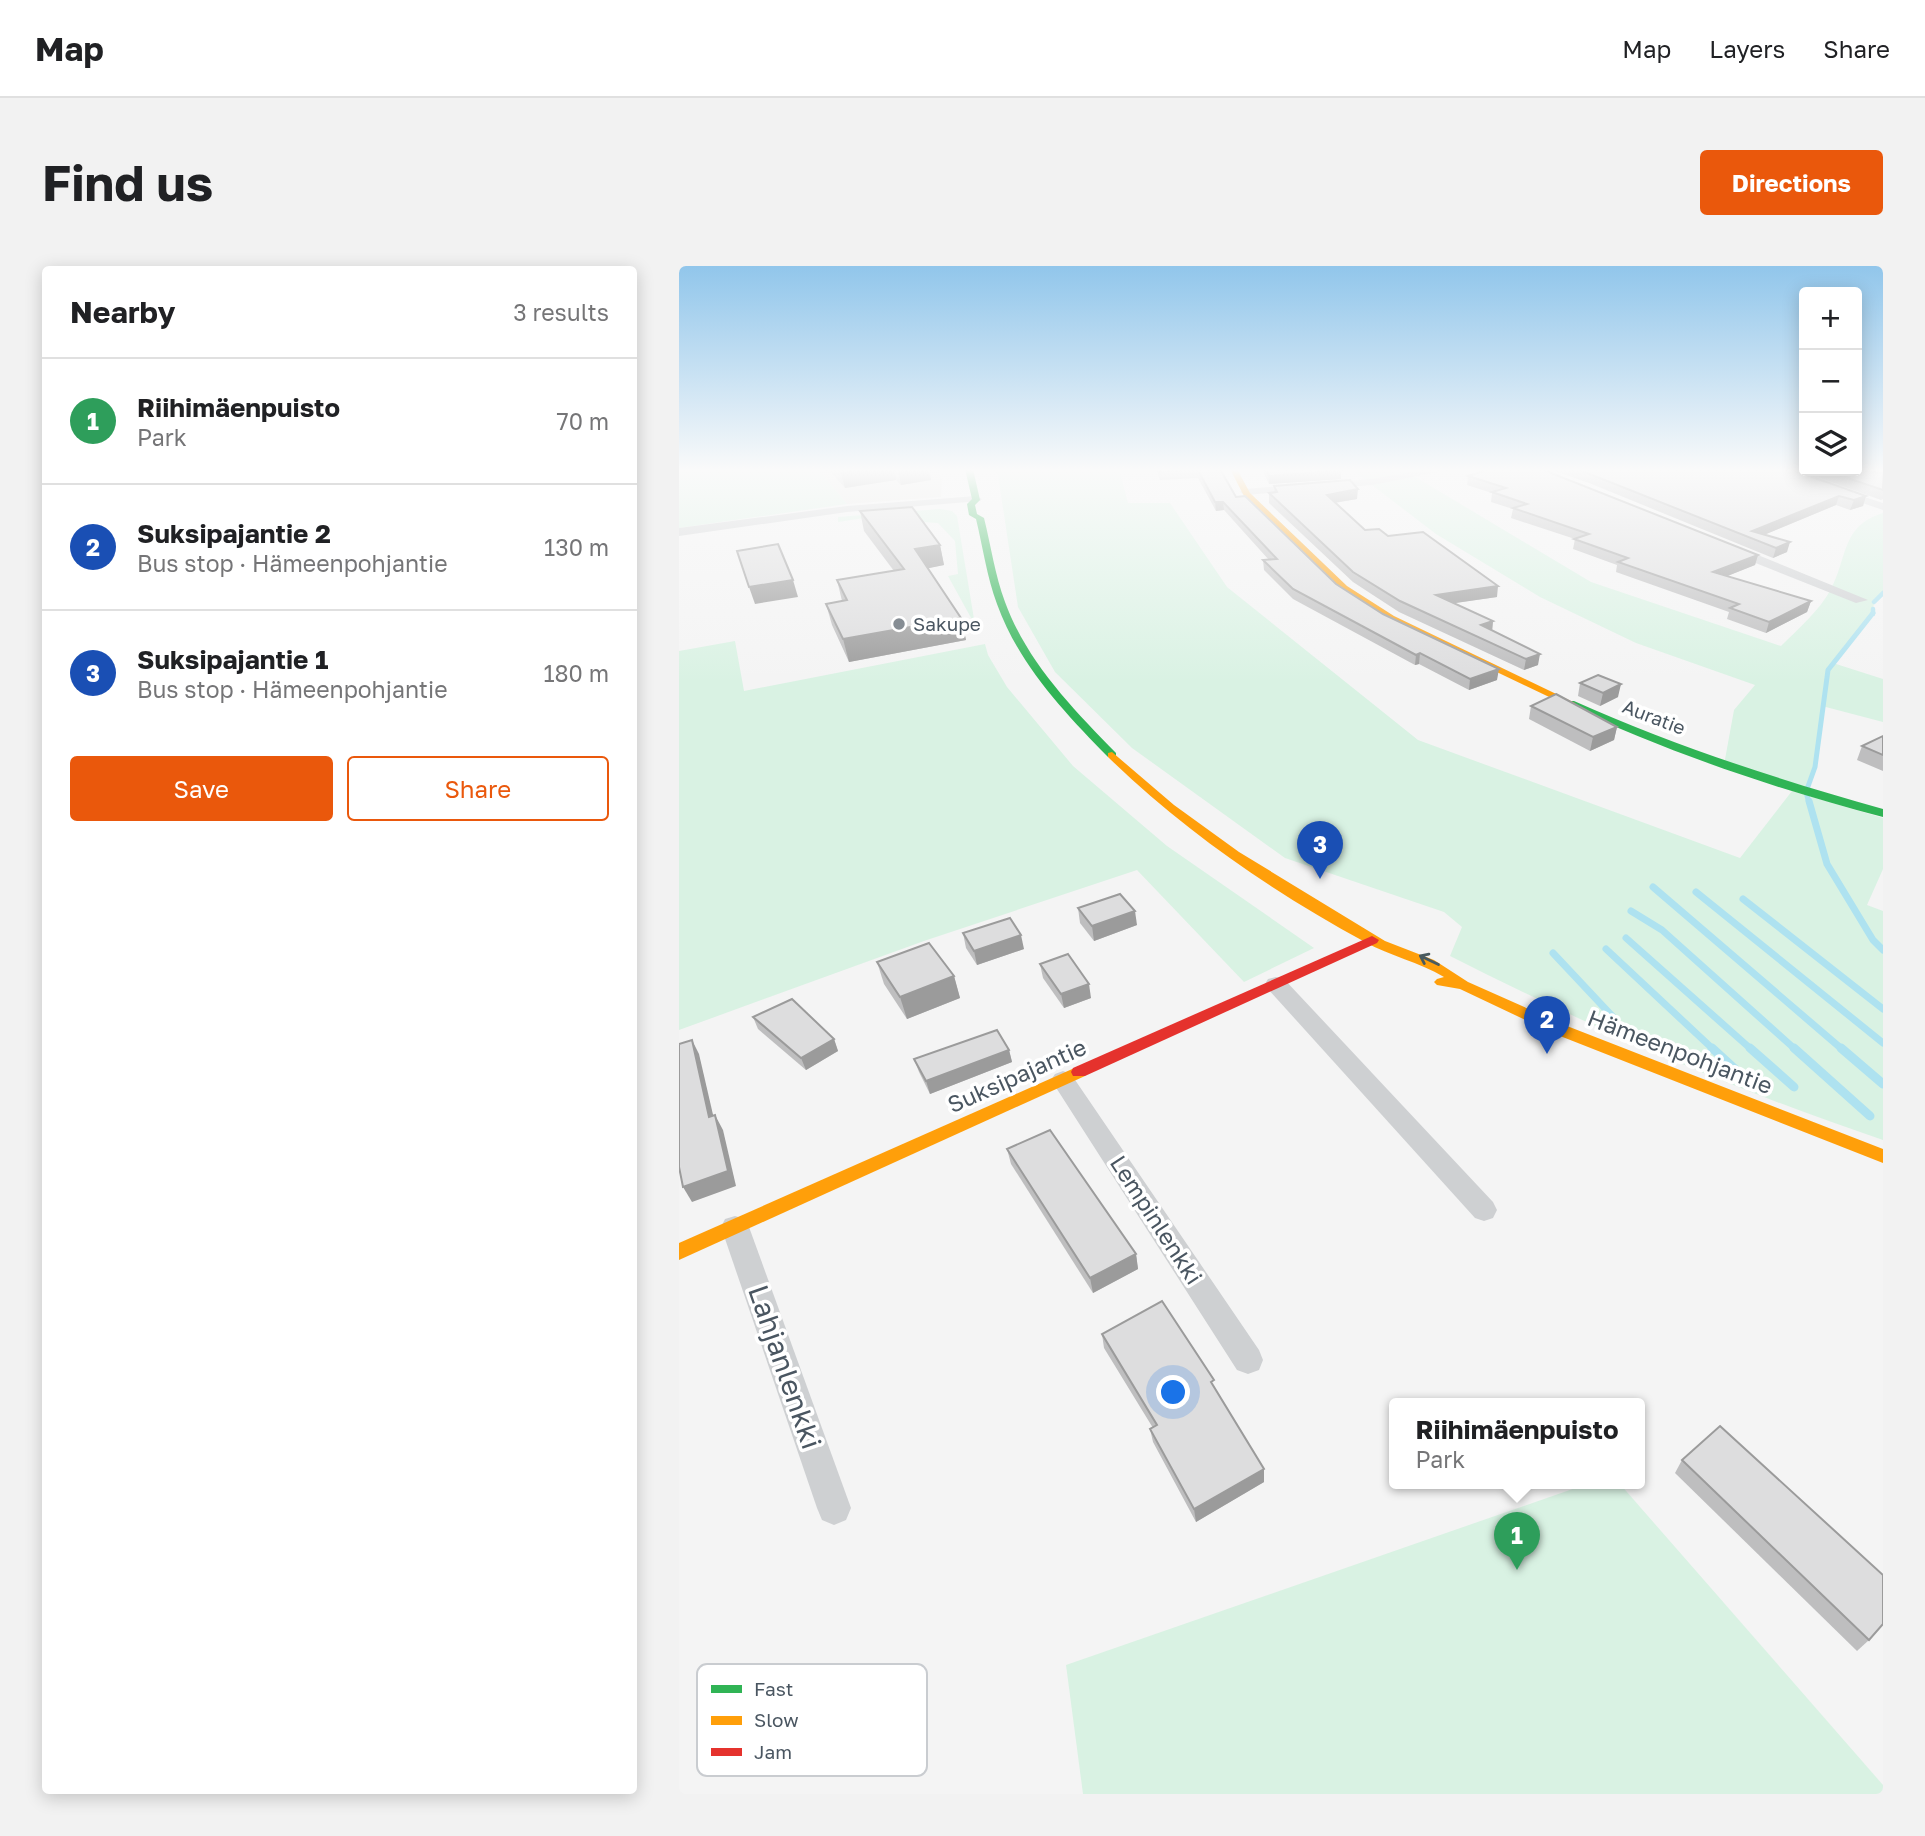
<!DOCTYPE html>
<html lang="en">
<head>
<meta charset="utf-8">
<style>
	body { margin:0; font-family:"Golos Text",sans-serif; background:#f2f2f2; color:#202124 }
	.controls { position:absolute; right:21px; top:21px; display:grid; overflow:hidden; border-radius:7px; box-shadow:0 4px 18px #0003 }
	.controls button { width:63px; height:63px; display:grid; place-items:center; padding:0; border:0; border-bottom:2px solid #e0e0e0; background:#fff; color:#202124; font:35px sans-serif }
	.you { position:absolute; left:495px; top:1127px; width:24px; height:24px; margin:-18px; border:5px solid #fff; border-radius:50%; background:#1a73e8; box-shadow:0 0 0 10px #1a73e833 }
	.badge { display:grid; place-items:center; width:46px; height:46px; border-radius:50%; background:#ea580c; color:#fff; font-size:23px; font-weight:700 }
	.pin { position:absolute; translate:-50% -58px; filter:drop-shadow(0 2px 4px #0008) }
	.pin::after { content:''; position:absolute; top:37px; width:24px; height:21px; background:inherit; clip-path:polygon(0 0,100% 0,50% 100%) }
	.popup { position:absolute; left:710px; top:1132px; width:256px; height:91px; box-sizing:border-box; display:grid; place-content:center; border-radius:7px; background:#fff; filter:drop-shadow(0 2px 5px #0005); font-size:23px; white-space:nowrap; color:#757577 }
	.popup b { font-size:26px; color:#202124 }
	.popup::after { content:''; position:absolute; left:50%; top:100%; margin-left:-14px; border:14px solid transparent; border-top-color:#fff }
	.list { margin:0; padding:0; list-style:none }
	h2 { display:flex; justify-content:space-between; align-items:center; height:91px; margin:0; padding:0 28px; font-size:30px }
	h2 small { font-size:23px; font-weight:400; color:#757577 }
	.list li { display:grid; grid-template-columns:46px 1fr auto; gap:21px; align-items:center; box-sizing:border-box; height:126px; padding:0 28px; border-top:2px solid #e0e0e0 }
	.list b { display:block; font-size:26px; white-space:nowrap }
	.list p { margin:0; font-size:23px; white-space:nowrap; color:#757577 }
	.list em { font-size:23px; font-style:normal; color:#757577 }
	.actions { display:flex; gap:14px; padding:21px 28px }
	.actions a { flex:1; padding:16px 0; border:2px solid #ea580c; border-radius:7px; text-align:center; font-size:24px; color:#ea580c }
	.actions .main { background:#ea580c; color:#fff }
	.icon { flex:none; width:38px; height:38px; fill:none; stroke:currentColor; stroke-width:2; stroke-linecap:round; stroke-linejoin:round }
	.map { position:relative; flex:none; width:1204px; height:1528px; overflow:hidden; border-radius:7px }
	header { display:flex; align-items:center; gap:42px; box-sizing:border-box; height:98px; padding:0 35px; background:#fff; border-bottom:2px solid #e0e0e0 }
	header strong { font-size:33px }
	nav { display:flex; gap:38px; margin-inline-start:auto; font-size:24px }
	.intro { display:flex; align-items:center; justify-content:space-between; box-sizing:border-box; height:168px; padding:0 42px }
	h1 { margin:0; font-size:49px }
	.button { padding:18px 32px; border-radius:7px; background:#ea580c; color:#fff; font-size:24px; font-weight:700 }
	main { display:flex; gap:42px; padding:0 42px }
	aside { flex:1; background:#fff; border-radius:7px; box-shadow:0 4px 18px #0003 }
	.map>svg:first-child { display:block }
	.commercial { fill:#e8e7e3 }
	.green { fill:#d9f2e3 }
	.lines { fill:none; stroke-linecap:round; stroke-linejoin:round }
	.stream-far3 { stroke:#aee2f0; stroke-width:4.5 }
	.stream-far2 { stroke:#aee2f0; stroke-width:5 }
	.stream-far1 { stroke:#aee2f0; stroke-width:7 }
	.stream { stroke:#aee2f0; stroke-width:9 }
	.street { fill:#ced0d2; fill-rule:evenodd }
	.fast { fill:#30b455; fill-rule:evenodd }
	.slow { fill:#ff9f0a; fill-rule:evenodd }
	.jam { fill:#e5322d; fill-rule:evenodd }
	.wall { fill:#bebebf }
	.shaded-wall { fill:#9b9b9b }
	.building { fill:#ddddde; stroke:#9b9b9b; stroke-width:2 }
	.oneway { stroke:#495b60 }
	.poi-dot { fill:#868d94; stroke:#fff; stroke-width:2.5 }
	.labels { text-anchor:middle; stroke-width:7; stroke-linejoin:round; paint-order:stroke }
	.far-poi-label { font-size:19px; fill:#4a5661; stroke:#fff; text-anchor:start }
	.far-street-label { font-size:19px; fill:#4a5661; stroke:#fff }
	.street-label { font-size:23px; fill:#4a5661; stroke:#fff }
	.near-street-label { font-size:28px; fill:#4a5661; stroke:#fff }
	.key { fill:#fff; stroke:#c9ccd0; stroke-width:2 }
	.key-label { font-size:19px; fill:#4a5661 }
</style>
</head>
<body>
<header>
<strong>Map</strong>
<nav><a>Map</a><a>Layers</a><a>Share</a></nav>
</header>
<div class="intro"><h1>Find us</h1><a class="button">Directions</a></div>
<main>
<aside>
<h2>Nearby<small>3 results</small></h2>
<ul class="list">
<li><span class="badge" style="background:#2e9e5b">1</span><div><b>Riihimäenpuisto</b><p>Park</p></div><em>70 m</em></li>
<li><span class="badge" style="background:#1a4fb4">2</span><div><b>Suksipajantie 2</b><p>Bus stop · Hämeenpohjantie</p></div><em>130 m</em></li>
<li><span class="badge" style="background:#1a4fb4">3</span><div><b>Suksipajantie 1</b><p>Bus stop · Hämeenpohjantie</p></div><em>180 m</em></li>
</ul>
<div class="actions"><a class="main">Save</a><a>Share</a></div>
</aside>
<div class="map">
<svg width="1204" height="1528" viewBox="0 0 1204 1528">
	<rect width="100%" height="100%" fill="#f4f4f4"/>
	<!-- commercial -->
	<polygon class="commercial" points="139,203 259,203 263,215 262,231 168,238"/>
	<!-- green -->
	<g class="green">
		<polygon points="0,203 139,203 168,238 0,262"/>
		<path d="M313 203H440L449 237H491L548 321 739 474 1061 592 1113 525 1204 552V603L1188 639 1204 645V874C1055 824 911 761 771 690L783 661 765 646 606 592 453 482 376 406 339 341 319 209Z"/>
		<path d="M672 203H723L912 316 1102 380C1119 363 1141 344 1152 323 1169 291 1162 260 1204 247V327L1195 333 1194 349 1154 397 1204 413V456L1143 440 1136 501 1129 521 1045 499 1055 444 1076 419 957 377 861 331 757 268Z"/>
		<polygon points="261,243 273,245 278,250 296,359 269,310 279,308 276,275 259,257 185,252 159,256 159,251"/>
		<polygon points="56,375 65,425 306,378 309,389 328,421 394,500 488,580 635,682 565,716 458,604 245,675 0,764 0,385"/>
		<polygon points="908,1218 941,1218 1204,1519 1204,1528 404,1528 387,1399"/>
	</g>
	<g class="lines">
		<!-- stream-far3 -->
		<g class="stream-far3">
			<polyline points="1195,336 1204,327"/>
			<polyline points="1194,343 1194,348"/>
		</g>
		<!-- stream-far2 -->
		<polyline class="stream-far2" points="1130,537 1127,526 1136,501 1149,404 1194,347"/>
		<!-- stream-far1 -->
		<g class="stream-far1">
			<polyline points="1130,535 1148,598 1194,674 1204,684"/>
			<polyline points="974,621 1164,784"/>
			<polyline points="1017,626 1204,777"/>
			<polyline points="1064,633 1204,743"/>
			<polyline points="952,645 983,664 1117,784"/>
			<polyline points="947,672 1073,784"/>
			<polyline points="927,683 1035,784"/>
			<polyline points="874,687 934,751"/>
		</g>
		<!-- stream -->
		<g class="stream">
			<polyline points="1033,782 1069,815"/>
			<polyline points="1071,782 1115,821"/>
			<polyline points="1115,782 1191,850"/>
			<polyline points="1162,782 1204,818"/>
		</g>
		<!-- street -->
		<g class="street">
			<polygon points="749,203 774,203 693,219 566,229 561,226 566,223 693,213"/>
			<polygon points="1158,222 1204,237 1204,244 1154,227 1153,225"/>
			<polygon points="297,230 303,233 301,235 168,246 0,270 0,262 168,240"/>
			<polygon points="1044,278 1052,278 1189,334 1177,337 1044,284"/>
			<polygon points="597,711 605,713 814,936 818,944 814,952 805,955 796,952 589,723 586,718 589,713"/>
			<polygon points="384,805 392,808 580,1084 584,1094 580,1104 569,1108 558,1104 376,820 372,814 376,808"/>
			<polygon points="56,950 66,953 70,961 172,1242 167,1254 155,1259 143,1254 138,1242 42,961 46,953"/>
		</g>
		<!-- fast -->
		<g class="fast">
			<path d="M286 203H294L301 234 296 239 298 248 305 252C312 280 316 309 326 336 348 396 393 442 437 487V491H429C385 446 340 399 318 338 308 311 304 282 297 253L290 249 288 238 293 233Z"/>
			<path d="M887 435H895C995 480 1098 513 1204 543V551C1096 523 989 486 887 439Z"/>
		</g>
		<!-- slow -->
		<g class="slow">
			<polygon points="551,203 558,203 571,227 668,320 715,350 896,437 887,439 709,354 662,324 565,230"/>
			<path d="M433 486 495 539 560 586 706 675 755 694 789 716 888 760 1204 883V897L876 768 781 723 758 719 755 716 758 713 765 711C740 696 711 690 686 676 594 626 505 565 429 491V487Z"/>
			<polygon points="400,800 406,802 408,806 406,810 0,994 0,977"/>
		</g>
		<!-- jam -->
		<polygon class="jam" points="693,670 700,674 698,677 406,810 394,810 392,806 394,802"/>
	</g>
	<!-- wall -->
	<g class="wall">
		<polygon points="149,203 250,203 252,214 222,219 217,214 166,222"/>
		<polygon points="477,203 541,203 557,231 657,318 704,348 818,414 790,424 740,398 736,399 614,333 585,304 584,294 590,294 545,244 537,245 519,212 481,214"/>
		<polygon points="583,203 661,203 662,213 590,218"/>
		<polygon points="808,203 862,203 1079,289 1076,299 1048,310 1132,335 1128,346 1087,367 1048,353 1050,346 937,306 938,299 894,283 896,273 832,252 834,243 812,236 813,227 788,219 789,210"/>
		<polygon points="870,203 1111,203 1187,230 1184,240 1171,244 1157,239 1085,269 1108,286 1094,292 910,217"/>
		<polygon points="1116,203 1125,203 1125,205 1178,205 1178,203 1189,203 1185,205 1204,207 1204,233 1202,234"/>
		<polygon points="595,220 678,233 656,237 686,264 709,270 818,331 775,337 814,355 813,364 859,399 845,404 720,346 674,316 590,237 590,227 595,227"/>
		<polygon points="181,245 261,279 265,299 249,302 282,352 287,374 170,396 153,359 147,338 163,335 158,314 215,305 185,265"/>
		<polygon points="901,417 939,431 921,440 899,430"/>
		<polygon points="852,440 938,461 935,474 911,485 850,453"/>
		<polygon points="1204,470 1204,505 1178,494 1183,480"/>
		<polygon points="399,642 458,659 415,675 401,657"/>
		<polygon points="284,667 345,683 298,699 287,682"/>
		<polygon points="198,696 275,710 281,732 228,753 205,718"/>
		<polygon points="361,698 412,732 385,742 364,712"/>
		<polygon points="74,751 155,773 159,785 127,804 79,763"/>
		<polygon points="330,784 333,796 251,828 240,806 235,793"/>
		<polygon points="328,883 457,988 459,1003 414,1027 332,898"/>
		<polygon points="423,1068 536,1122 585,1203 585,1216 517,1256 474,1176 471,1163 474,1162 425,1082"/>
		<polygon points="1003,1194 1190,1374 1178,1385 996,1207"/>
	</g>
	<!-- shaded-wall -->
	<g class="shaded-wall">
		<polygon points="189,203 215,203 217,214 166,222 162,207"/>
		<polygon points="225,203 250,203 252,214 222,219 219,204"/>
		<polygon points="662,204 662,213 590,218 590,210"/>
		<polygon points="679,223 678,233 647,238 648,229"/>
		<polygon points="1160,230 1157,239 1075,273 1073,265"/>
		<polygon points="1187,230 1184,240 1171,244 1175,234"/>
		<polygon points="536,236 544,236 545,244 537,245"/>
		<polygon points="1111,276 1108,286 1094,292 1097,282"/>
		<polygon points="261,279 265,299 241,304 236,283"/>
		<polygon points="1079,289 1076,299 1031,317 1034,306"/>
		<polygon points="114,314 119,331 76,338 70,321"/>
		<polygon points="819,320 818,331 756,340 757,329"/>
		<polygon points="1132,335 1128,346 1087,367 1090,356"/>
		<polygon points="282,352 287,374 170,396 164,373"/>
		<polygon points="814,355 813,366 802,359"/>
		<polygon points="741,387 740,398 736,399 737,389"/>
		<polygon points="861,388 859,399 845,404 847,393"/>
		<polygon points="820,403 818,414 790,424 791,413"/>
		<polygon points="942,418 939,431 921,440 924,427"/>
		<polygon points="938,461 935,474 911,485 914,471"/>
		<polygon points="456,645 458,659 415,675 413,660"/>
		<polygon points="342,669 345,683 298,699 295,685"/>
		<polygon points="275,710 281,732 228,753 221,731"/>
		<polygon points="410,718 412,732 385,742 382,728"/>
		<polygon points="155,773 159,785 127,804 122,792"/>
		<polygon points="13,774 20,788 38,866 30,851"/>
		<polygon points="330,784 333,796 251,828 247,815"/>
		<polygon points="36,849 44,864 57,920 13,936 4,921"/>
		<polygon points="457,988 459,1003 414,1027 411,1012"/>
		<polygon points="585,1203 585,1216 517,1256 515,1243"/>
	</g>
	<!-- building -->
	<g class="building">
		<polygon points="159,203 189,203 162,207"/>
		<polygon points="480,203 541,203 557,231 566,230 657,318 704,348 820,403 791,413 741,387 737,389 614,323 584,294 598,293 544,236 536,236 519,204 481,206"/>
		<polygon points="587,203 661,203 662,204 590,210"/>
		<polygon points="811,203 862,203 1079,289 1034,306 1132,335 1090,356 1051,342 1060,338 939,296 949,292 895,273 910,268 834,242 848,238 813,226 827,222 789,210"/>
		<polygon points="898,203 1111,203 1187,230 1175,234 1160,230 1073,265 1111,276 1097,282"/>
		<polygon points="1178,204 1204,207 1204,224 1148,205"/>
		<polygon points="671,214 679,223 648,229 686,264 700,263 709,270 744,266 819,320 757,329 814,355 802,359 861,388 847,393 721,335 674,306 590,227 598,226 595,220"/>
		<polygon points="233,241 261,279 236,283 282,352 164,373 147,338 168,334 158,314 225,303 181,245"/>
		<polygon points="99,278 114,314 70,321 58,285"/>
		<polygon points="919,409 942,418 924,427 901,417"/>
		<polygon points="877,428 938,461 914,471 852,440"/>
		<polygon points="1204,470 1204,489 1183,480"/>
		<polygon points="441,628 456,645 413,660 399,642"/>
		<polygon points="331,652 342,669 295,685 284,667"/>
		<polygon points="250,677 275,710 221,731 198,696"/>
		<polygon points="389,688 410,718 382,728 361,698"/>
		<polygon points="113,733 155,773 122,792 74,751"/>
		<polygon points="318,764 330,784 247,815 235,793"/>
		<polygon points="13,774 30,851 36,849 49,905 4,921 0,901 0,778"/>
		<polygon points="371,864 457,988 411,1012 328,883"/>
		<polygon points="483,1035 535,1114 532,1116 585,1203 515,1243 471,1163 478,1159 423,1068"/>
		<polygon points="1041,1160 1204,1309 1204,1358 1190,1374 1003,1194"/>
	</g>
	<!-- one-way arrows -->
	<defs><path id="oneway-shaft" d="M-6 0H5M1.5-3L5.5 0L1.5 3" fill="none" stroke-width="1.6" stroke-linecap="round" stroke-linejoin="round" transform="scale(1.75)"/></defs>
	<use class="oneway" href="#oneway-shaft" transform="translate(750 694) rotate(-154)"/>
	<!-- sky -->
	<linearGradient id="sky" x2="0" y2="1"><stop stop-color="#91c6eb"/><stop offset="0.49" stop-color="#fafafa"/><stop offset="1" stop-color="#fafafa" stop-opacity="0"/></linearGradient>
	<rect width="1204" height="417" fill="url(#sky)"/>
	<!-- markers -->
	<circle class="poi-dot" cx="220" cy="358" r="7"/>
	<g class="labels">
		<!-- far-poi labels -->
		<g class="far-poi-label">
			<text x="234" y="365">Sakupe</text>
		</g>
		<!-- far-street labels -->
		<g class="far-street-label">
			<text transform="translate(975 451) rotate(21)" y="7">Auratie</text>
		</g>
		<!-- street labels -->
		<g class="street-label">
			<text transform="translate(1001 786) rotate(21)" y="8">Hämeenpohjantie</text>
			<text transform="translate(338 810) rotate(-24)" y="8">Suksipajantie</text>
			<text transform="translate(477 954) rotate(57)" y="8">Lempinlenkki</text>
		</g>
		<!-- near-street labels -->
		<g class="near-street-label">
			<text transform="translate(106 1101) rotate(71)" y="10">Lahjanlenkki</text>
		</g>
	</g>
	<!-- legend -->
	<rect x="18" y="1398" width="230" height="112" rx="10" class="key"/>
	<rect x="32" y="1419" width="31" height="8" fill="#30b455"/>
	<rect x="32" y="1450" width="31" height="9" fill="#ff9f0a"/>
	<rect x="32" y="1482" width="31" height="8" fill="#e5322d"/>
	<g class="key-label">
		<text x="75" y="1430">Fast</text>
		<text x="75" y="1461">Slow</text>
		<text x="75" y="1493">Jam</text>
	</g>
</svg>
<div class="controls">
<button>+</button>
<button>−</button>
<button><svg class="icon" aria-label="layers" viewBox="0 0 24 24"><path d="M12 4l9 5-9 5-9-5zM3 14l9 5 9-5"/></svg></button>
</div>
<div class="you"></div>
<div class="pin badge" style="left:838px;top:1304px;background:#2e9e5b">1</div>
<div class="popup"><b>Riihimäenpuisto</b>Park</div>
<div class="pin badge" style="left:868px;top:788px;background:#1a4fb4">2</div>
<div class="pin badge" style="left:641px;top:613px;background:#1a4fb4">3</div>
</div>
</main>
</body>
</html>
